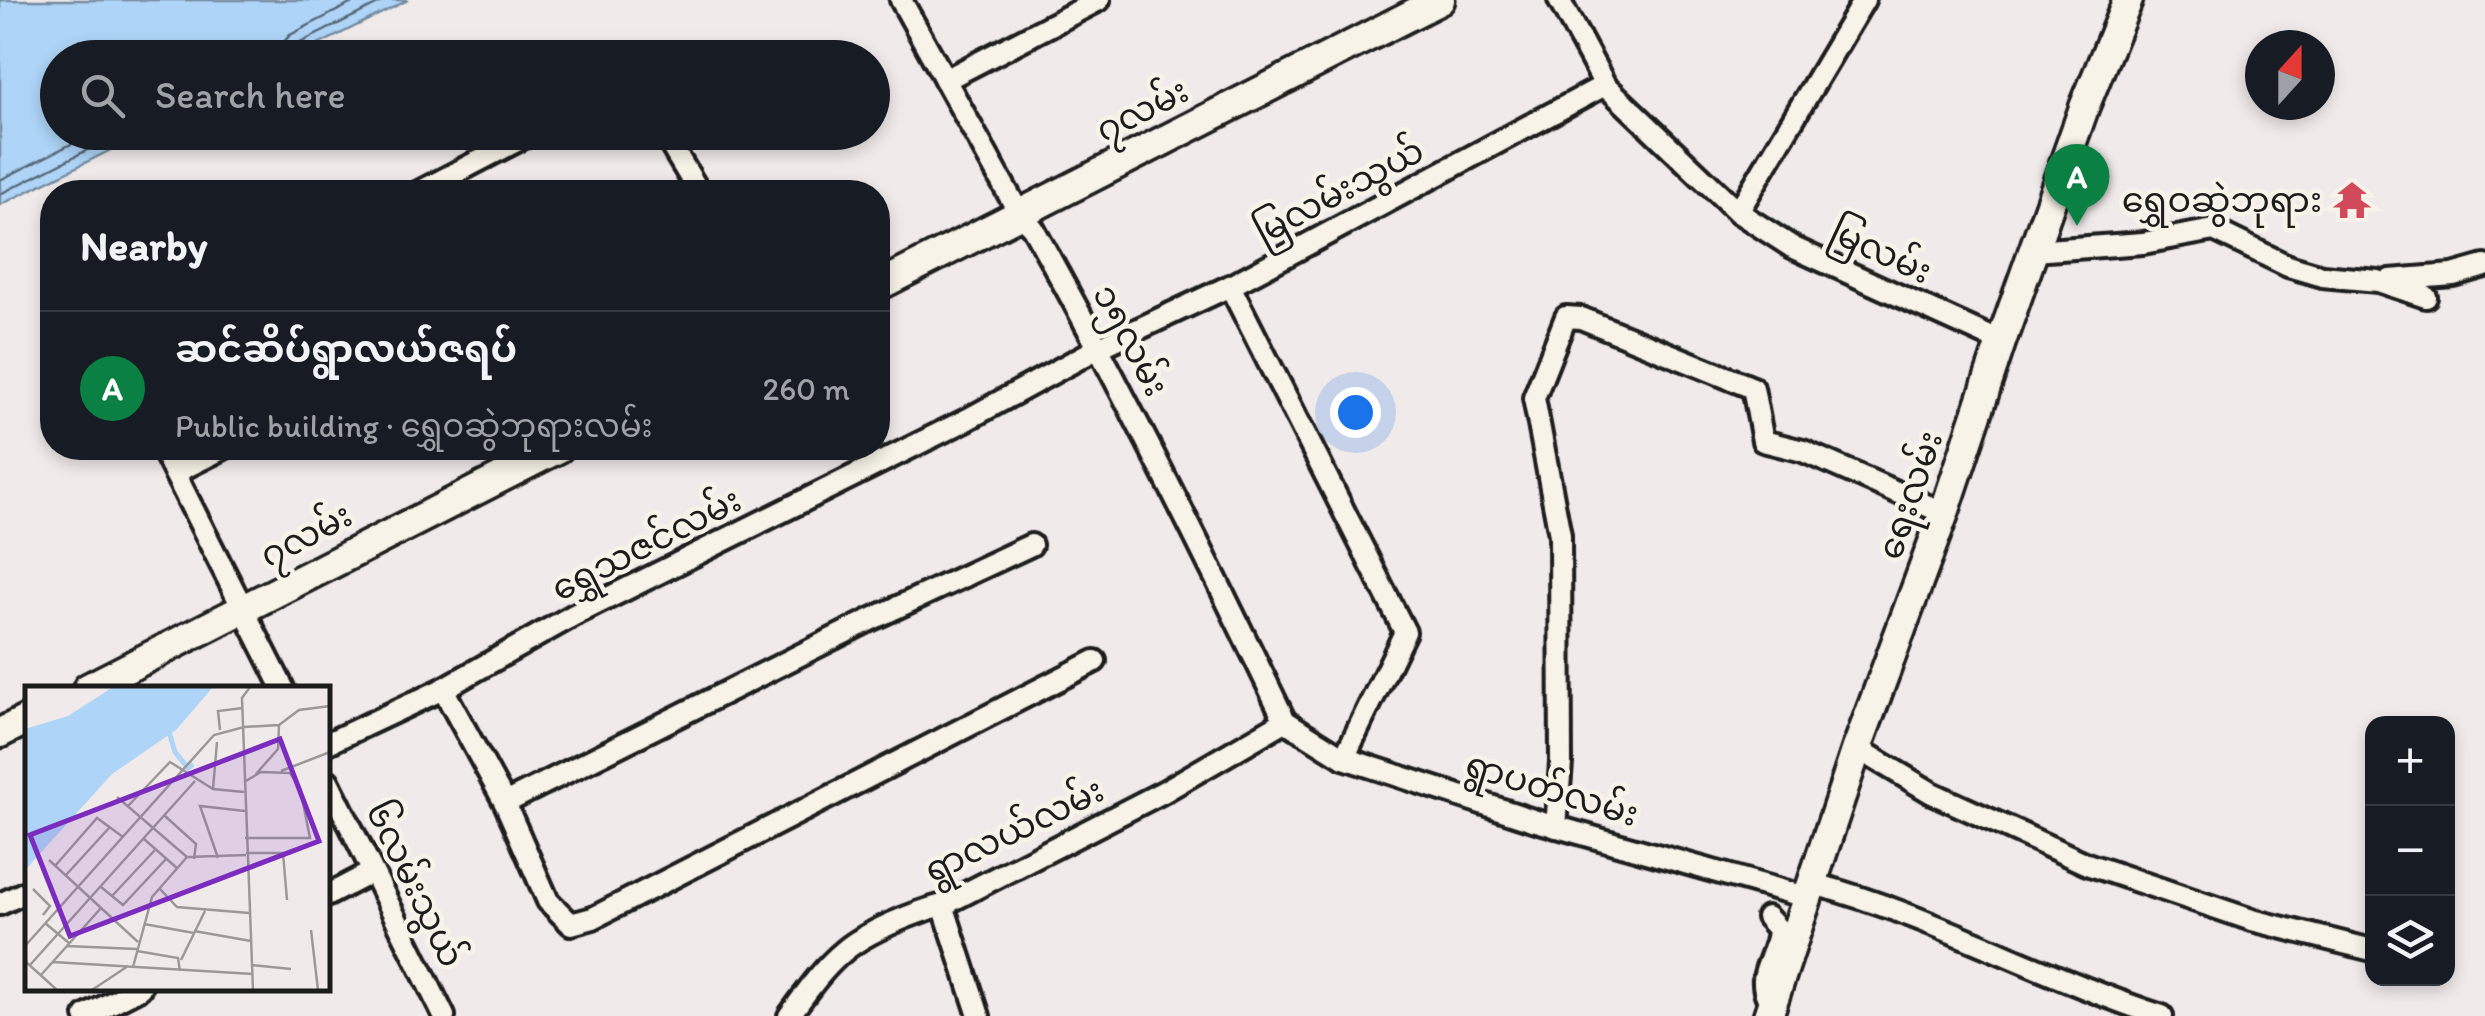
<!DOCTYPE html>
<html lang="en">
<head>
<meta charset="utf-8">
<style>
	body { margin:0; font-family:Itim,"Noto Sans Myanmar",sans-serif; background:#20242c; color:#f1f3f6 }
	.controls { position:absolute; right:30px; bottom:30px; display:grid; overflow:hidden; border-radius:20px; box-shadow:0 5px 15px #0003 }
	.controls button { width:90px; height:90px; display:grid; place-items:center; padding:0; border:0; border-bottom:2px solid #363941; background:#171b24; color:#f1f3f6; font:50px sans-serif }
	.compass { position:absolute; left:2245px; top:30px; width:90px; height:90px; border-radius:50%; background:#171b24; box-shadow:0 5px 15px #0003; rotate:21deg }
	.you { position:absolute; left:1355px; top:412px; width:35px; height:35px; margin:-25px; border:8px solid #fff; border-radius:50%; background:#1a73e8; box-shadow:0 0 0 15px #1a73e833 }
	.badge { display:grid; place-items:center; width:65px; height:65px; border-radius:50%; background:#0b8043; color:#fff; font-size:32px; font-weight:700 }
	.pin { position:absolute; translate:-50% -82px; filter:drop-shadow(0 2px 5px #0008) }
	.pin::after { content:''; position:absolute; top:52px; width:35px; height:30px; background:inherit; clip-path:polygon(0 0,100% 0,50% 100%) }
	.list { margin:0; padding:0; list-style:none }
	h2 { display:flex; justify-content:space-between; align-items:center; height:130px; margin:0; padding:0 40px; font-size:42px }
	h2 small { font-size:32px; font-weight:400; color:#9ea1a6 }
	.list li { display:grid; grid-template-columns:65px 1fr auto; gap:30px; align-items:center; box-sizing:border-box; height:150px; padding:0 40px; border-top:2px solid #363941 }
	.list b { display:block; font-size:38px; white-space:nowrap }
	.list p { margin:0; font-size:32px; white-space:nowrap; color:#9ea1a6 }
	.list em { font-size:32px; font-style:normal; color:#9ea1a6 }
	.icon { flex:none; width:55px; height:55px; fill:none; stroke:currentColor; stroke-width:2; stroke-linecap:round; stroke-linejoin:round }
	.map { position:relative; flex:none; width:2485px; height:1016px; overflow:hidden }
	.search { position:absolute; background:#171b24; box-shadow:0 5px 15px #0003; left:40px; top:40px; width:850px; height:110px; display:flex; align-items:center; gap:25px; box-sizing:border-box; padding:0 35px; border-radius:55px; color:#9ea1a6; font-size:38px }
	.panel { position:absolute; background:#171b24; box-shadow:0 5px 15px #0003; left:40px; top:180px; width:850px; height:280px; border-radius:40px }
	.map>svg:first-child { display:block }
	.water { fill:#aed4f7; stroke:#748a9f; stroke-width:2.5 }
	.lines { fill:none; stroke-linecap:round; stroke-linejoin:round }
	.shore { stroke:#566674; stroke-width:2.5 }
	.street-casing { stroke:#1c1c1c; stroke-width:28 }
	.secondary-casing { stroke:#1c1c1c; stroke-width:35 }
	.street { stroke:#f7f3e8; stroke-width:20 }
	.secondary { stroke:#f7f3e8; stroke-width:28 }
	.labels { text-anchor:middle; stroke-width:9; stroke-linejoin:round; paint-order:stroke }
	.street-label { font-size:35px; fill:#1c1c1c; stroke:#f7f3e8 }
	.poi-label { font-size:35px; fill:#1c1c1c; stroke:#f7f3e8; text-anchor:end }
	.inset-river { fill:none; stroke:#aed4f7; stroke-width:5 }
	.inset-road { fill:none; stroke:#9c9898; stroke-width:2.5 }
	.view { fill:#7b2cbf; fill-opacity:0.15; stroke:#7b2cbf; stroke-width:5 }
	.inset-edge { fill:none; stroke:#1c1c1c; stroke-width:5 }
</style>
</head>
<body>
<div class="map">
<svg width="2485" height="1016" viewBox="0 0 2485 1016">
	<rect width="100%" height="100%" fill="#f1eaeb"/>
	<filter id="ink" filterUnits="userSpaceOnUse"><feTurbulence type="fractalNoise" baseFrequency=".01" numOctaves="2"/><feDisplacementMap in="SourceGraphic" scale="20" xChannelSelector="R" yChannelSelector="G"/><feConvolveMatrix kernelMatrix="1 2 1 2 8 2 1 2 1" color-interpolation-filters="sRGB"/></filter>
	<g filter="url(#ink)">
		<!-- water -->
		<polygon class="water" points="0,0 408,0 294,57 58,58 58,132 145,133 0,205"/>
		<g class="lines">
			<!-- shore -->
			<g class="shore">
				<polyline points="280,58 282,44 290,35 358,0"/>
				<polyline points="292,58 298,44 386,0"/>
				<polyline points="0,180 95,132"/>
				<polyline points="0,194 123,132"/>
			</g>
			<!-- street casing -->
			<g class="street-casing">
				<g id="street">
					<path d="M901 0 1019 213 1033 228C1123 389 1205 554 1285 721"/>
					<polyline points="1559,0 1605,85 1738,212 1792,247 2001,342"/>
					<polyline points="945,80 1099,0"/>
					<polyline points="663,132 699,192"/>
					<polyline points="419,192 534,132"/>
					<polyline points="1738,212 1864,0"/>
					<polyline points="2033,251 2143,243 2214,230 2288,266 2322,276 2378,281 2426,297"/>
					<polyline points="2390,280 2453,275 2485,266"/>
					<polyline points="1230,286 1405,632 1344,758"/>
					<polyline points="162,448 283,688"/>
					<polyline points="176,472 224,448"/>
					<polyline points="443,689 505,803 548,901 571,924 593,918 1095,661"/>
					<polyline points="1285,721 1344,758 1536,821 1809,898"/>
					<polyline points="328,743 443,689 574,615 968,419 1100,347 1230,286 1605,85"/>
					<polyline points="1857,748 1932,793 2087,864 2252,920 2372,950"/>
					<polyline points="328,781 444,1016"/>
					<polyline points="505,803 870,620 1031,545"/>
					<polyline points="1556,827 1561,763 1560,535 1534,398 1566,317 1581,318 1753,388 1763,441 1803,451 1944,513"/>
					<path d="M1814 884C1934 916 2044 978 2162 1016"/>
					<polyline points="328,895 372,872"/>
					<polyline points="0,904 28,891"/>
					<polyline points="943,905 979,1016"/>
					<path d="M1767 917 1778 929C1777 962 1751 973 1772 1006"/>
					<polyline points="86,1016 140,988"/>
					<path d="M789 1016C806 993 822 969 844 951 866 932 915 912 943 905L1163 792 1285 721"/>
				</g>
			</g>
			<!-- secondary casing -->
			<g class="secondary-casing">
				<g id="secondary">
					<polyline points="878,286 1440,0"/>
					<polyline points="88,688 559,448"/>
					<polyline points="0,733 28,719"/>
					<polyline points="1768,1016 1857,748 1944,513 2001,342 2085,105 2128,0"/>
				</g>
			</g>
			<!-- street -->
			<use href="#street" class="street"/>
			<!-- secondary -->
			<use href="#secondary" class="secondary"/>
		</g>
	</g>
	<!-- icons -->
	<defs>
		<g id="temple-bare" transform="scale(3)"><path d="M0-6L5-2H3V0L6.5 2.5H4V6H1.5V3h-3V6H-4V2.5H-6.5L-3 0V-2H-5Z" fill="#d1495b" stroke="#f7f3e8" stroke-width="2.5" paint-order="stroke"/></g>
	</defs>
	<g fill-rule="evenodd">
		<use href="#temple-bare" x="2352" y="200"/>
	</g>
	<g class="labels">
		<!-- street labels -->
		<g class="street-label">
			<text transform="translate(1142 110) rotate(-27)" y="12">၇လမ်း</text>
			<text transform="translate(1339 191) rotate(-28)" y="12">မြလမ်းသွယ်</text>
			<text transform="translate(1881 251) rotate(25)" y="12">မြလမ်း</text>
			<text transform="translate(1131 340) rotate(62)" y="12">၁၅လမ်း</text>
			<text transform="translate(1910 495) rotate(-71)" y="12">ရေးလမ်း</text>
			<text transform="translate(306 535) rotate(-28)" y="12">၇လမ်း</text>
			<text transform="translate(646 544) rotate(-27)" y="12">ရွှေသဇင်လမ်း</text>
			<text transform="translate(1552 789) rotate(17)" y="12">ရွာပတ်လမ်း</text>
			<text transform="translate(1014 830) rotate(-26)" y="12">ရွာလယ်လမ်း</text>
			<text transform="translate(415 884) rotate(64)" y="12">၆လမ်းသွယ်</text>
		</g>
		<!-- poi labels -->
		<g class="poi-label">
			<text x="2322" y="212">ရွှေဝဆွဲဘုရား</text>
		</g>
	</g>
	<!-- overview -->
	<g transform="translate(25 686)">
		<rect width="305" height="305" fill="#f1eaeb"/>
		<path d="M88 1H188L151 44 87 88 0 184V43L43 30Z" fill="#aed4f7"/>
		<path class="inset-river" d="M144 46 150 66 163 82 168 78M0 124 142 1"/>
		<path class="inset-road" d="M225 1 217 12 228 304M219 41 254 39 274 24 305 20M195 44 193 25 218 22M256 85 305 66M231 88 253 63 254 39M219 96 236 86 265 87 275 102 285 152H220M188 103 192 56M92 111 162 171M103 120 145 76 188 103 219 106M140 130 171 158 169 173M119 153 153 183M221 167H267M258 167 262 214M162 171 221 169M193 172 175 120 220 125M24 174 113 256M30 180 72 132 98 151M41 189 84 142M76 201 98 219 141 173M8 203 25 220 18 229M135 203 152 221 224 227M87 210 130 164M20 237 44 257M119 238 169 247M286 244 293 304M169 245 226 255M0 260 189 49 219 41M41 260 112 263M112 265 153 272 155 285M156 274 180 225M0 275 32 304M28 276 228 288M5 279 170 95M227 279 266 283M108 281 127 211 162 171M16 289 76 222M67 304 103 280"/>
		<path class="view" d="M255 53 294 155 45 250 5 149Z"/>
		<rect width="305" height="305" class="inset-edge"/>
	</g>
</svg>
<div class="controls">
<button>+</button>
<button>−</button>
<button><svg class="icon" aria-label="layers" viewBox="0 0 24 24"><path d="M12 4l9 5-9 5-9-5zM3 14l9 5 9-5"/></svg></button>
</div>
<svg class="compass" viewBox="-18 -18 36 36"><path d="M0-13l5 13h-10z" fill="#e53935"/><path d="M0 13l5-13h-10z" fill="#9ea1a6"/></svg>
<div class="you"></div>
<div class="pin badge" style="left:2077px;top:226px">A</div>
<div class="search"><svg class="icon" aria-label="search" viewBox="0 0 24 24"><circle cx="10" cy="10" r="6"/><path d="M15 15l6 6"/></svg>Search here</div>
<section class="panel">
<h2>Nearby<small></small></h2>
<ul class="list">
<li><span class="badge">A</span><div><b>ဆင်ဆိပ်ရွာလယ်ဇရပ်</b><p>Public building · ရွှေဝဆွဲဘုရားလမ်း</p></div><em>260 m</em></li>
</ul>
</section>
</div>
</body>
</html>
